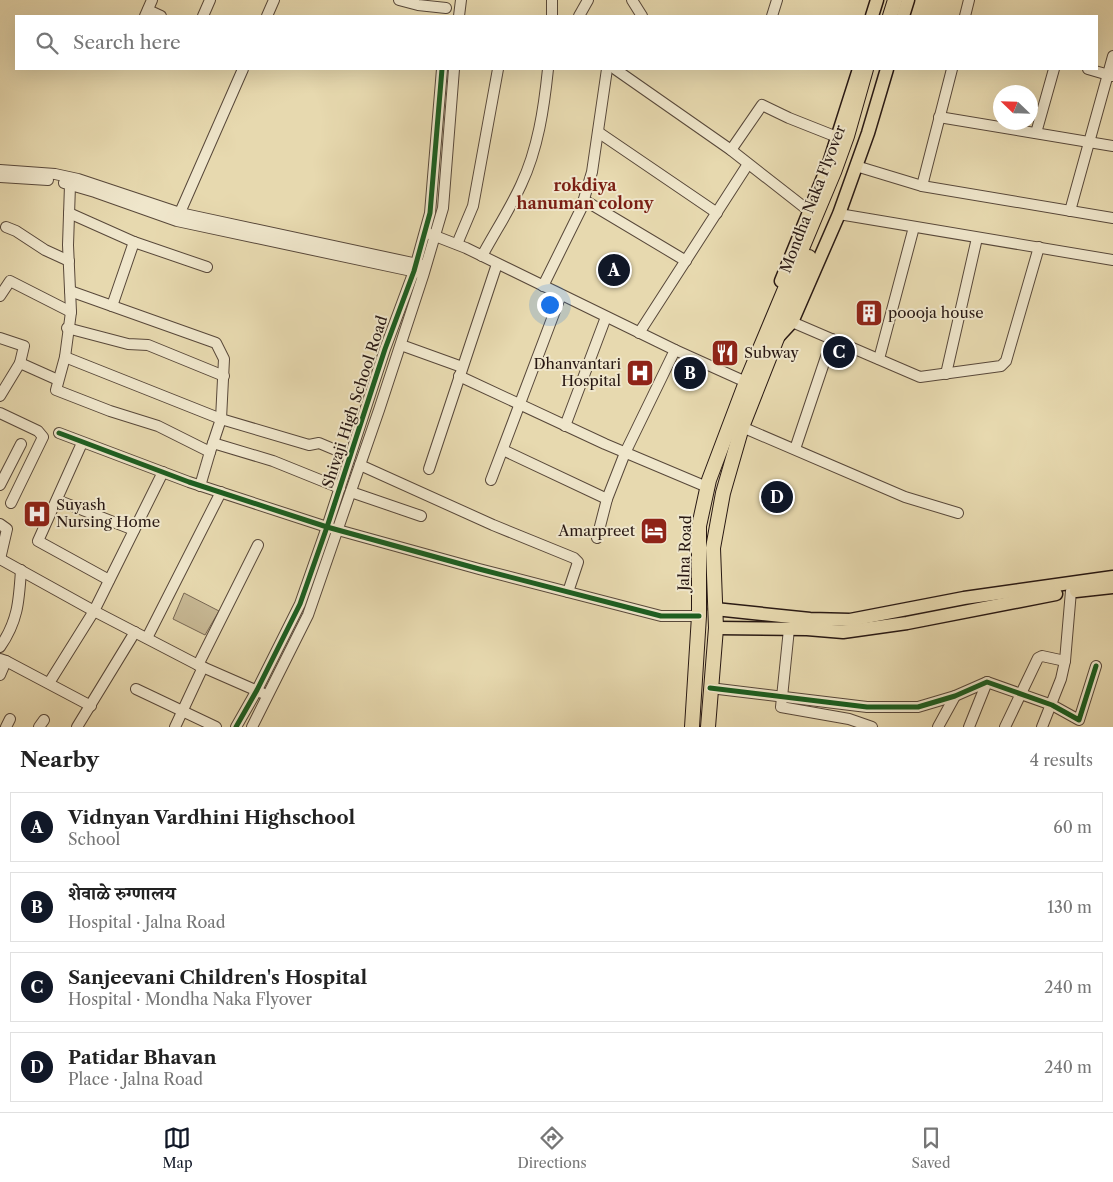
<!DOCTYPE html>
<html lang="en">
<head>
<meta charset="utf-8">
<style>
	body { margin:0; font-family:"Libre Caslon Text","Noto Serif Devanagari",serif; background:#f6f6f6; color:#222 }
	.compass { position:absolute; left:993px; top:85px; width:45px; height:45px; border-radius:50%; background:#fff; box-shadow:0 5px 20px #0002; rotate:293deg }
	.you { position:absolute; left:549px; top:304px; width:18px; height:18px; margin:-12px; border:4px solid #fff; border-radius:50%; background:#1a73e8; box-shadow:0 0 0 8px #1a73e833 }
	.badge { display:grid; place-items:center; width:32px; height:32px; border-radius:50%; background:#111827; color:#fff; font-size:16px; font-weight:700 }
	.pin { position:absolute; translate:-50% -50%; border:2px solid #fff; box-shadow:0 1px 5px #0006 }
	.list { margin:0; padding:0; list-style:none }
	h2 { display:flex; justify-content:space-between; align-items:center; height:65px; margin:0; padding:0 20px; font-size:21px }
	h2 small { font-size:16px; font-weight:400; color:#767676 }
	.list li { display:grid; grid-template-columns:32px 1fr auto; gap:15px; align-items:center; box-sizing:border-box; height:70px; margin:0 10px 10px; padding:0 10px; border:1px solid #e0e0e0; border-radius:0px }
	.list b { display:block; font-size:19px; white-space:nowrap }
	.list p { margin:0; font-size:16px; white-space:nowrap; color:#767676 }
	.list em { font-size:16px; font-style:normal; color:#767676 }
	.icon { flex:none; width:28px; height:28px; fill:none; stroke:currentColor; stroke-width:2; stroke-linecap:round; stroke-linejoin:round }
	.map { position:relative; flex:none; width:1113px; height:727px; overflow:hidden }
	.search { position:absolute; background:#fff; box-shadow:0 5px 20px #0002; left:15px; right:15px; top:15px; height:55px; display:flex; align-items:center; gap:12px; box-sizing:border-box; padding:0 18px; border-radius:0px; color:#767676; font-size:19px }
	.sheet { height:385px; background:#fff }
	nav { display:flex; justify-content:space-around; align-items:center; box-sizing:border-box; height:70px; border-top:1px solid #e0e0e0; background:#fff; font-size:14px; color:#767676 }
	nav a { display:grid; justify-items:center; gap:2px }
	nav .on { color:#111827 }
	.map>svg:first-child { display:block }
	.green { fill:#c7b894; stroke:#786854 }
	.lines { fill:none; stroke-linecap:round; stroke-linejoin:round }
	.minor-casing { stroke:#58483a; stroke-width:12 }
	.major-casing { stroke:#281813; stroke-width:15 }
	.highway-casing { stroke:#281813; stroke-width:16 }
	.minor { stroke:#efe6cb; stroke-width:10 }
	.major { stroke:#e7d9af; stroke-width:12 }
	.highway { stroke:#e7d9af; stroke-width:14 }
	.cycleway-casing { stroke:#efe6cb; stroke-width:8 }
	.cycleway { stroke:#1b5e20; stroke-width:5 }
	.labels { text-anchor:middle; stroke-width:4; stroke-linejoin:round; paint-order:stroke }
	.street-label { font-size:15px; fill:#281813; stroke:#efe6cb }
	.poi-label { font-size:15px; fill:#281813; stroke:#efe6cb; text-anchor:start }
	.neighbourhood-label { font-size:16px; font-weight:bold; fill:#7a1f14; stroke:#efe6cb }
</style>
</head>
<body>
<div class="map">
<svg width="1113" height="727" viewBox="0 0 1113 727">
	<rect width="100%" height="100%" fill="#e7d9af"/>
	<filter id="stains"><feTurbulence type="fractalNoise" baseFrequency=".004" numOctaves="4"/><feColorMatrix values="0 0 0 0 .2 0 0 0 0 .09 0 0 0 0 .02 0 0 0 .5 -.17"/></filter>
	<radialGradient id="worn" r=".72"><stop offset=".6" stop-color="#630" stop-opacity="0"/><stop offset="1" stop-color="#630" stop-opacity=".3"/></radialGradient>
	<!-- green -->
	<polygon class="green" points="184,593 219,611 205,635 173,619"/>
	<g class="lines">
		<!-- minor casing -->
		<g class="minor-casing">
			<g id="minor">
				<polyline points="399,0 418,5 446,8"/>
				<polyline points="552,0 552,16"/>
				<polyline points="632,0 642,16"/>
				<polyline points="148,10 161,16"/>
				<polyline points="145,16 152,0"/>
				<polyline points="203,16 210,0"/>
				<polyline points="267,16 274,0"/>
				<polyline points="459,16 461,0"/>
				<polyline points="579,16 588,0"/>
				<polyline points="772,16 777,0"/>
				<polyline points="965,16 969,0"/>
				<polyline points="615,69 731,150 809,211"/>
				<polyline points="1088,69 1112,76"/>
				<polyline points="939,117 1113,146"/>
				<polyline points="598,132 717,213"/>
				<polyline points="1036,133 1054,69"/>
				<polyline points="731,150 762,105 789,118 837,137"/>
				<polyline points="856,166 922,186 1113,218"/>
				<polyline points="0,170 55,174 78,179 180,213 422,265"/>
				<polyline points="0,177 48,180"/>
				<polyline points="64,183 95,192 177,221 421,273"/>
				<polyline points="70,185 68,245 71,312 65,357 56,390 110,411 158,426 210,452 213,443 273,461 340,488"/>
				<polyline points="922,186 952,69"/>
				<polyline points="584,200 686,261"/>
				<polyline points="1070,211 1113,56"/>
				<polyline points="69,213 134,242 207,267"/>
				<polyline points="839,214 1113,260"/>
				<polyline points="178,217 243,69"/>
				<polyline points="6,227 16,231 45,250 69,261"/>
				<polyline points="430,234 466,248 675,350 746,382"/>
				<polyline points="457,244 473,206 498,69"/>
				<path d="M482 256C495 232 510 209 521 185 538 149 544 108 548 69"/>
				<polyline points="543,286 581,209 592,172 607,69"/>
				<polyline points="70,291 216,343 224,359 221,419 213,443"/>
				<polyline points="0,296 10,281 71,312"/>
				<polyline points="112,306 134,242"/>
				<polyline points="792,322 920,377 1001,366 1006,361 1039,247"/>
				<polyline points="67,328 128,344 148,345 224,376"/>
				<polyline points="639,333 748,164"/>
				<polyline points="0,338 24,346 20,363"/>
				<polyline points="401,345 462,367"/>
				<polyline points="65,357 221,419 309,445 319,443 350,456"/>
				<polyline points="879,359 914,227"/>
				<polyline points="946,374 977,238"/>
				<polyline points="459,376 605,444 707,487"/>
				<polyline points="0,396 20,363 58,380"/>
				<polyline points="0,413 38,431 43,437 11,503"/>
				<polyline points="565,426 606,317"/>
				<polyline points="742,427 905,497 958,513"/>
				<polyline points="59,433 189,482 327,527 479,569 661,616 699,616"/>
				<polyline points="82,443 38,541 109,580"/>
				<polyline points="795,449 832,339"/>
				<polyline points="503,450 607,499"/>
				<polyline points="360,465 493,525 574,558 578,562 568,592"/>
				<polyline points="429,469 497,264"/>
				<polyline points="491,480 561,295"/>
				<polyline points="0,485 21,444"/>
				<polyline points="200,486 210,452"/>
				<polyline points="351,492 421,516"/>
				<polyline points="57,500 134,530"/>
				<polyline points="0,524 7,529 0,559"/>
				<polyline points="597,538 607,499 625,453 675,350"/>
				<polyline points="0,559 94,611 198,665 262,693"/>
				<polyline points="789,629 781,707 849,719 872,727"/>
				<polyline points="147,638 221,492"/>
				<path d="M0 647C18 621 19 601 21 570"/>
				<polyline points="0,659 6,661 91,706"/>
				<polyline points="198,665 258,545"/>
				<polyline points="0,675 6,661"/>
				<polyline points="49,683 94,611 163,472"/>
				<polyline points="710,688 867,707 918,707 955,696 987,682 1052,705 1079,720 1096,666"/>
				<polyline points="136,689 216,727"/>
				<polyline points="6,727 10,719"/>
				<polyline points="39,727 44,720"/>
				<polyline points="77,727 135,632"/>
				<polyline points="175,727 203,667"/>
				<polyline points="236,727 257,690 300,604 327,527 385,349 414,271 430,213 442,69"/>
				<polyline points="252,727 308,615 379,410 423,276 443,208 454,69"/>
				<polyline points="938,727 955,696"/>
				<polyline points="969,727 987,682"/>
				<polyline points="1005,727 1038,658 1042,656 1065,661"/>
				<polyline points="1042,727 1061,679 1065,661 1071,591"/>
			</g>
		</g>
		<!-- major casing -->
		<g class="major-casing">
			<g id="major">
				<polyline points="872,16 877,0"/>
				<polyline points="903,16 908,0"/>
				<polyline points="781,281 829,163 859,69"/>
				<polyline points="779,336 792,322 839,214 868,133 887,69"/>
				<polyline points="1076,591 1113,587"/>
				<polyline points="715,609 810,619 850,620 964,598 1113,577"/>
				<polyline points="716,628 807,629 843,632 907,623 1056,594"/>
			</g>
		</g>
		<!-- highway casing -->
		<g class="highway-casing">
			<g id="highway">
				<polyline points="890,16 895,0"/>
				<polyline points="692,727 699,616 699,526 709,480 746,382 834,172 847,136 866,69"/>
				<polyline points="708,727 716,628 713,548 723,493 742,427 809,257"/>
			</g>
		</g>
		<!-- minor -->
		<use href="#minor" class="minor"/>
		<!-- major -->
		<use href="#major" class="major"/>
		<!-- highway -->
		<use href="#highway" class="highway"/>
		<!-- cycleway casing -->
		<g class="cycleway-casing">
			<g id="cycleway">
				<polyline points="59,433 189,482 327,527 479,569 661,616 699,616"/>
				<polyline points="710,688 867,707 918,707 955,696 987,682 1052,705 1079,720 1096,666"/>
				<polyline points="236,727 257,690 300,604 327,527 385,349 414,271 430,213 442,69"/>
			</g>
		</g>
		<!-- cycleway -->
		<use href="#cycleway" class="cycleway"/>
	</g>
	<!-- icons -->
	<defs>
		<g id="building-square" transform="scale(1.4375)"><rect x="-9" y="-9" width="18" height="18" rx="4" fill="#8f2418" stroke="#efe6cb"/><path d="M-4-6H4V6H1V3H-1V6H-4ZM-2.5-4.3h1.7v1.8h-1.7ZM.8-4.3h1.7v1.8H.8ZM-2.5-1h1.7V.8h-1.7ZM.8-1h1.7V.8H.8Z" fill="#fff"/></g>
		<g id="restaurant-square" transform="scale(1.4375)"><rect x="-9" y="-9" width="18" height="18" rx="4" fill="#8f2418" stroke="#efe6cb"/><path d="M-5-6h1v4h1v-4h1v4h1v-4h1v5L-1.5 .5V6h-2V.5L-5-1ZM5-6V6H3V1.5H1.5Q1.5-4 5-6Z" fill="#fff"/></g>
		<g id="hospital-square" transform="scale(1.4375)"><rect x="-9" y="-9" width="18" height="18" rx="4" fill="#8f2418" stroke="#efe6cb"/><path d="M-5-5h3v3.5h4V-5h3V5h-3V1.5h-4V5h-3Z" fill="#fff"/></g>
		<g id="hotel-square" transform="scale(1.4375)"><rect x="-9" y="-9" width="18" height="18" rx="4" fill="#8f2418" stroke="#efe6cb"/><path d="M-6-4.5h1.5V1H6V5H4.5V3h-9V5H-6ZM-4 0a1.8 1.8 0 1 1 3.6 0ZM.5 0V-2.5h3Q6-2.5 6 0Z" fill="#fff"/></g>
	</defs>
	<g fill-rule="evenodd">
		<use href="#building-square" x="869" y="313"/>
		<use href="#restaurant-square" x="725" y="353"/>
		<use href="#hospital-square" x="640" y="373"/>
		<use href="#hospital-square" x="37" y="514"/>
		<use href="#hotel-square" x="654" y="531"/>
	</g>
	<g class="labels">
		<!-- street labels -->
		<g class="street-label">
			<text transform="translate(813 199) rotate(-69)" y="5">Mondha Naka Flyover</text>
			<text transform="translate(355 402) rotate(-72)" y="5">Shivaji High School Road</text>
			<text transform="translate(685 553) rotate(-88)" y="5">Jalna Road</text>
		</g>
		<!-- poi labels -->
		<g class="poi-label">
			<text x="888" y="318">poooja house</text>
			<text x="744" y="358">Subway</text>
			<text x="621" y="369" text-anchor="end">Dhanvantari<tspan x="621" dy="17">Hospital</tspan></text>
			<text x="56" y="510">Suyash<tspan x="56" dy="17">Nursing Home</tspan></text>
			<text x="635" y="536" text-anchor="end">Amarpreet</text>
		</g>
		<!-- neighbourhood labels -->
		<g class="neighbourhood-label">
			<text x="585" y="191">rokdiya<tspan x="585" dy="18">hanuman colony</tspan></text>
		</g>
	</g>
	<rect width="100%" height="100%" filter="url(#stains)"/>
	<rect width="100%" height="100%" fill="url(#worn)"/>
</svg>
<svg class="compass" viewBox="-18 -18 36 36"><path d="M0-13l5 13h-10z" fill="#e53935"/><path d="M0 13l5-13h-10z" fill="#767676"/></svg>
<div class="you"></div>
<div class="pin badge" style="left:614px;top:270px">A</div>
<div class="pin badge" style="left:690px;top:373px">B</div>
<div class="pin badge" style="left:839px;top:352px">C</div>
<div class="pin badge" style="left:777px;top:497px">D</div>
<div class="search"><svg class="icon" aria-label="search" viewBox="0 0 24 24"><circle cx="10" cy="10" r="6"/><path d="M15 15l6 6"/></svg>Search here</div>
</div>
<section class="sheet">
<h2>Nearby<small>4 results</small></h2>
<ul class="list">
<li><span class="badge">A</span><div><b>Vidnyan Vardhini Highschool</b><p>School</p></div><em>60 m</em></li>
<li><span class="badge">B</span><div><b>शेवाळे रुग्णालय</b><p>Hospital · Jalna Road</p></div><em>130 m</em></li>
<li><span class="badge">C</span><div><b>Sanjeevani Children's Hospital</b><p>Hospital · Mondha Naka Flyover</p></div><em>240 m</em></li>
<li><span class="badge">D</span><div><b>Patidar Bhavan</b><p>Place · Jalna Road</p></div><em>240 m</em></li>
</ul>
</section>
<nav>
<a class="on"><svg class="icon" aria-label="map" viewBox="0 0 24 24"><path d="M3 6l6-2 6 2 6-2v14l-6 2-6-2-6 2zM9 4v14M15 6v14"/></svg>Map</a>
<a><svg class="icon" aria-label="directions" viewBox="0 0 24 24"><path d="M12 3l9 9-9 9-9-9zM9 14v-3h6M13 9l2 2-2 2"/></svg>Directions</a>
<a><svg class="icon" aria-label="saved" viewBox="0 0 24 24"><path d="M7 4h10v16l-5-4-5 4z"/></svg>Saved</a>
</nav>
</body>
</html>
